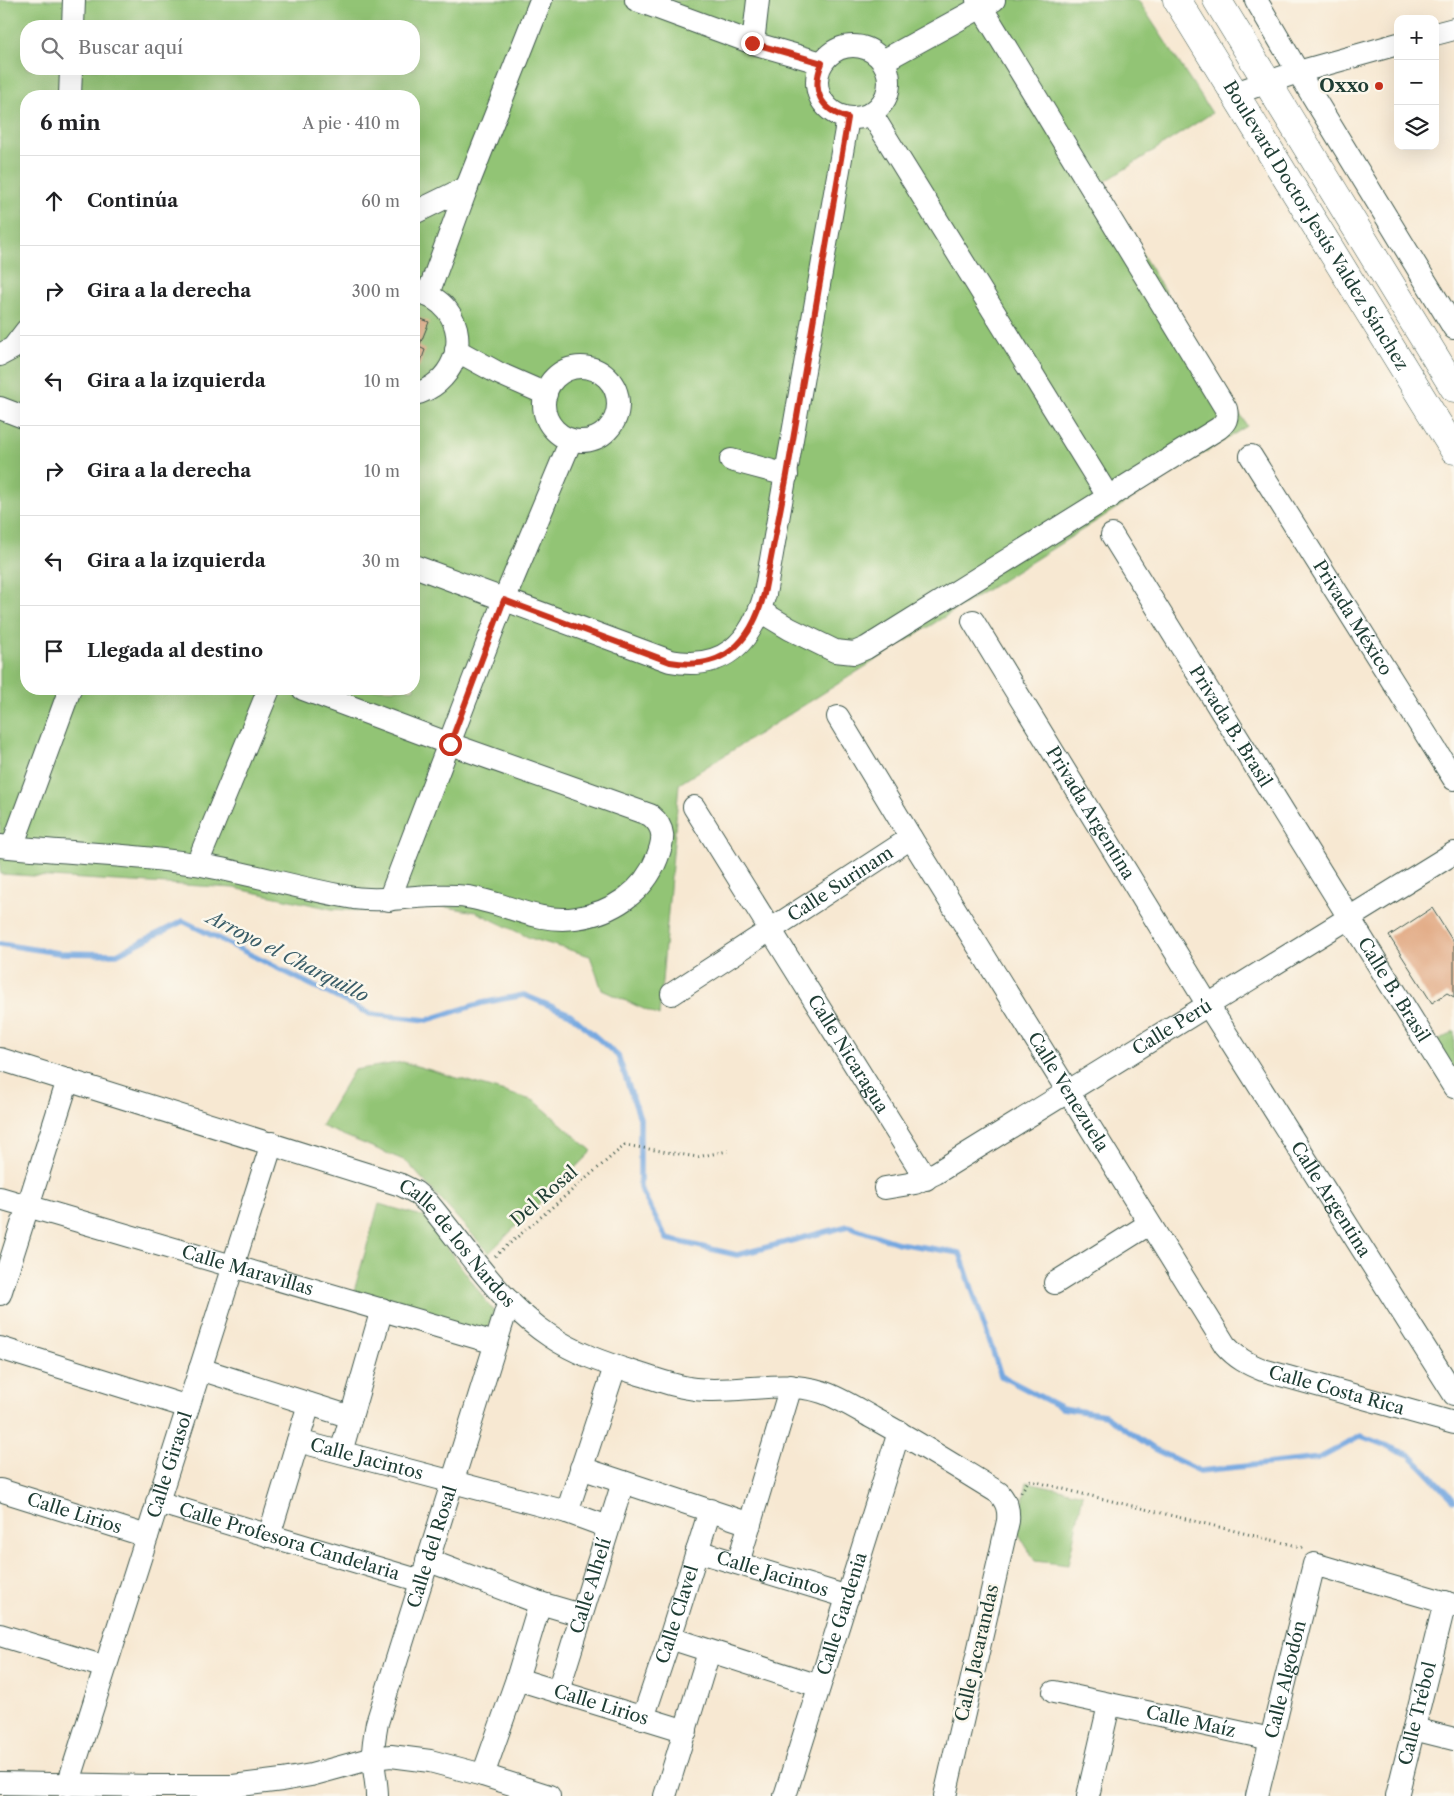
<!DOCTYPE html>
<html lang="es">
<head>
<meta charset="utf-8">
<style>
	body { margin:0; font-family:"Libre Caslon Text",serif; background:#f6f6f6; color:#202124 }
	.controls { position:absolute; right:15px; top:15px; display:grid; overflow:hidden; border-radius:10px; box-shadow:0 5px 20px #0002 }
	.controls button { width:45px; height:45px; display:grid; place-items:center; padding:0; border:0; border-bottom:1px solid #e0e0e0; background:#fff; color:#202124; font:25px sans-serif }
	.stop { position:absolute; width:15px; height:15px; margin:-11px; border:4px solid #c8321e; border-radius:50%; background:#fff }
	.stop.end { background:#c8321e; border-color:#fff; box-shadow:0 1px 5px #0008 }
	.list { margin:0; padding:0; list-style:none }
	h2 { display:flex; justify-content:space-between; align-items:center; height:65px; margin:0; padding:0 20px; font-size:21px }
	h2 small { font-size:16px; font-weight:400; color:#757577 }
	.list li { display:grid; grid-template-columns:32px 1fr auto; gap:15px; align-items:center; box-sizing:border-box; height:90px; padding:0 20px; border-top:1px solid #e0e0e0 }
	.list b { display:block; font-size:19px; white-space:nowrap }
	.list em { font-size:16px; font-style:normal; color:#757577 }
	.icon { flex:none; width:28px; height:28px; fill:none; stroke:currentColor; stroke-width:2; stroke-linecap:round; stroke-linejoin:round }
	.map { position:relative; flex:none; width:1454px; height:1796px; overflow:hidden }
	.search { position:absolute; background:#fff; box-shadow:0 5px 20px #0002; left:20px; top:20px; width:400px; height:55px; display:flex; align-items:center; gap:12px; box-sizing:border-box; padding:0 18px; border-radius:20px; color:#757577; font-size:19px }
	.panel { position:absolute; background:#fff; box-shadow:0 5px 20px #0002; left:20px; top:90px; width:400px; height:605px; border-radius:20px }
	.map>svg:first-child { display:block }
	.green { fill:#92c474; stroke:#588054; fill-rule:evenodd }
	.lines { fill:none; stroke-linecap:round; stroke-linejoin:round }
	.stream { stroke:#74a7e0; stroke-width:5.5 }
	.building { fill:#e0a47d }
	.minor-casing { stroke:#3f574c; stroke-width:24 }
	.major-casing { stroke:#3f574c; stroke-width:29 }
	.path { stroke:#3f574c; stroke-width:3; stroke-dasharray:1 4; stroke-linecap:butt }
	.minor { stroke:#fff; stroke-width:22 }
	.major { stroke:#fff; stroke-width:28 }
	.route { stroke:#c8321e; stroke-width:6 }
	.poi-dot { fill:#c8321e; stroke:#fbf7ec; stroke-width:2 }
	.labels { text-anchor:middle; stroke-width:5; stroke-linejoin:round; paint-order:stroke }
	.poi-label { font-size:18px; font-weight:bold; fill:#1f3d34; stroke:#fbf7ec; text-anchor:end }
	.street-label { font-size:18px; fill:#1f3d34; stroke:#fbf7ec }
	.water-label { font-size:19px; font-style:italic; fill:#395d68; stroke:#fbf7ec }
</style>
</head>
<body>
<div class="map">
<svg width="1454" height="1796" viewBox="0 0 1454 1796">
	<rect width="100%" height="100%" fill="#fbf7ec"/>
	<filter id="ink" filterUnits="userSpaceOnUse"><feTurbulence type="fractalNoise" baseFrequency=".02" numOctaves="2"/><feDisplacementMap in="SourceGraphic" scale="10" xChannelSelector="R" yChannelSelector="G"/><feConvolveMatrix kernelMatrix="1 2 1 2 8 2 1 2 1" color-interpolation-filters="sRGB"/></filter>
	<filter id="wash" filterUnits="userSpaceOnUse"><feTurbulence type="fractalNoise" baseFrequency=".0096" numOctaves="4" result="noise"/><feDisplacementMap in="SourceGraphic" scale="20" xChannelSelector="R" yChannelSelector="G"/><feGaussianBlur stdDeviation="1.12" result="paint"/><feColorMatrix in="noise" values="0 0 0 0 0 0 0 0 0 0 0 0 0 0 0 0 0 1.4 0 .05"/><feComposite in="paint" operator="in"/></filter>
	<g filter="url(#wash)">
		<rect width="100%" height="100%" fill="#f7e8d2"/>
		<!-- green -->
		<g class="green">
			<path d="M0 0H1138L1212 113 1100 185 1247 426 679 784 659 1016 602 990 590 956 530 938 476 912 428 904 392 913 332 909 234 888 0 874ZM26 26H414V69H26ZM26 96H414V689H26Z"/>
			<polygon points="1454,1031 1454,1071 1437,1042"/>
			<polygon points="403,1062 535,1101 592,1151 489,1253 406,1161 321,1126 354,1070"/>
			<polygon points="379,1204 425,1217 494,1312 485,1336 352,1298"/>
			<polygon points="1027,1482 1083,1494 1068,1565 1035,1561 1017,1531"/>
		</g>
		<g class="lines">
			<!-- stream -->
			<polyline class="stream" points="0,944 59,953 117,954 183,921 370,1014 427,1020 482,1003 524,995 570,1014 618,1056 640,1118 640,1188 667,1239 737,1255 848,1226 898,1243 960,1253 1001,1376 1062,1408 1105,1415 1154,1449 1200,1471 1320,1458 1361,1436 1410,1455 1454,1500"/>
		</g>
		<g id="blocks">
			<!-- building -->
			<g class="building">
				<polygon points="414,316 429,322 419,347 425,350 419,367 414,365"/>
				<polygon points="1432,908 1454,943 1454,997 1447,993 1432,1003 1389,936"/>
			</g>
		</g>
	</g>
	<g filter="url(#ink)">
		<use href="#blocks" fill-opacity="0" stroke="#3f574c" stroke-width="1"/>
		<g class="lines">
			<!-- minor casing -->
			<g class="minor-casing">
				<g id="minor">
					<polyline points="636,0 753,43 822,63"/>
					<polyline points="1256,0 1298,72 1454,328"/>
					<polyline points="73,26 74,0"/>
					<polyline points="1435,34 1454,29"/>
					<polyline points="753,43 758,0"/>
					<circle cx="853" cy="82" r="36"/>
					<polyline points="883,61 994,0"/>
					<polyline points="1235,93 1298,72 1398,44"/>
					<polyline points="70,96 71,69"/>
					<polyline points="871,113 1109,498"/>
					<polyline points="414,213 467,187"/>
					<polyline points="428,294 467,187 541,0"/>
					<polyline points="456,350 498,373 546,394"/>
					<polyline points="0,355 13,348 26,331"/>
					<circle cx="581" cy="404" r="37"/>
					<path d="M414 394C451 386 471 341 447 310 439 300 427 294 415 291"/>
					<polyline points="0,408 26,418"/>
					<path id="s1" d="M1251 456 1454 779"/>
					<polyline points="731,460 787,475"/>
					<path id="s2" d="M1112 535 1454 1087"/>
					<path d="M414 566 670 661C723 671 751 643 765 594L848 118"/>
					<path d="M760 611 790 629 835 651 854 653 866 648 1219 428C1226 422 1228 418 1226 409L977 0"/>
					<path id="s3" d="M973 621 1208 1005 1454 1394"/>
					<path id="s4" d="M838 717 911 838 1225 1345C1236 1358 1248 1364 1263 1370L1454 1423"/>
					<path id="s5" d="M694 807 926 1179"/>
					<path d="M0 846C65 853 131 854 195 864 249 873 301 889 354 898 391 903 429 892 467 897 504 902 537 924 576 918 612 913 644 892 657 858 664 840 666 828 650 815L450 744 303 689"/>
					<polyline points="12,847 70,689"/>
					<polyline points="197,864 269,689"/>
					<polyline points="389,900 504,600 571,440"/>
					<path id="s6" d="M672 994 911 838"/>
					<path id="s7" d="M0 1059 401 1185 415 1192 428 1203C466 1248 500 1303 550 1336 575 1353 604 1363 633 1372 653 1378 674 1387 695 1389 737 1394 781 1379 822 1392 840 1398 857 1409 873 1418 916 1441 958 1468 999 1493 1007 1503 1009 1509 1008 1521L945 1796"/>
					<path id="s8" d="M885 1188 915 1183 936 1173 1454 853"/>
					<path id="s9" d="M0 1198 495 1343"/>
					<polyline points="1055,1283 1149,1224"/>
					<polyline points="0,1294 68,1080"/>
					<polyline points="0,1348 188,1407"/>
					<polyline points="200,1369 351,1417"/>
					<path id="s10" d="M298 1441 567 1512 608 1527"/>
					<polyline points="341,1452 382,1309"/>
					<polyline points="581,1468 750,1524"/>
					<path id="s11" d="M0 1490 147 1536"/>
					<path id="s12" d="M157 1502 421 1581"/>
					<polyline points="567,1512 615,1367"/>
					<polyline points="269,1536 309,1404"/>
					<path id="s13" d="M697 1551 848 1597"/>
					<polyline points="427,1560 540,1603 581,1615"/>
					<polyline points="738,1563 791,1386"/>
					<polyline points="0,1635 105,1667"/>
					<polyline points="670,1638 819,1686"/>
					<path id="s14" d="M517 1679 686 1731"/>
					<path id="s15" d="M558 1691 623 1482"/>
					<path id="s16" d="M1054 1692 1271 1739"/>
					<path id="s17" d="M643 1718 670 1638 710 1510"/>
					<polyline points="1414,1729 1454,1739"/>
					<polyline points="483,1775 517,1679 540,1603"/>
					<polyline points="0,1783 153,1786 233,1786 282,1780 311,1775 373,1758 391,1756 430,1761 483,1775 549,1796"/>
					<path id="s18" d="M68 1785 272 1143"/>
					<path id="s19" d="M377 1796C377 1782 373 1769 373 1755 373 1744 375 1734 377 1723L509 1301"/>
					<polyline points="665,1796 709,1652"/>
					<path id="s20" d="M785 1796 899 1432"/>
					<polyline points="1088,1796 1109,1705"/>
					<path id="s21" d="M1257 1796 1314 1564 1454 1605"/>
					<path id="s22" d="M1397 1796 1445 1602"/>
				</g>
			</g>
			<!-- major casing -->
			<g class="major-casing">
				<g id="major">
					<path id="s23" d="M1177 0 1454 450"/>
					<polyline points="1217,0 1454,388"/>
				</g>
			</g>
			<!-- path -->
			<g class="path">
				<polyline points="495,1256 625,1145 697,1157 728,1151"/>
				<polyline points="1021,1492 1029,1480 1083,1494 1305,1548"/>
			</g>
			<!-- minor -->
			<use href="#minor" class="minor"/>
			<!-- major -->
			<use href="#major" class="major"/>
		</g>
	</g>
	<g class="lines" filter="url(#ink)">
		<!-- route -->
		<path class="route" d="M450 744 504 600 670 662C723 671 751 643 764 594L787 475 848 118C820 110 811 90 822 63L752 43"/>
	</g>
	<!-- markers -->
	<circle class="poi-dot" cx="1379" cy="86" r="5"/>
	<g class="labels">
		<!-- poi labels -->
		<g class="poi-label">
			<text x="1369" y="92">Oxxo</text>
		</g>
		<!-- street labels -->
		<g class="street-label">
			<text dy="6" stroke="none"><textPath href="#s23" startOffset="265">Boulevard Doctor Jesús Valdez Sánchez</textPath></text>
			<text dy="6" stroke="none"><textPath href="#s1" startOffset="191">Privada México</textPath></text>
			<text dy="6" stroke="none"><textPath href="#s2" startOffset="225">Privada B. Brasil</textPath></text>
			<text dy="6" stroke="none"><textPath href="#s3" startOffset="225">Privada Argentina</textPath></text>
			<text dy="6" stroke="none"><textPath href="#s6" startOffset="201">Calle Surinam</textPath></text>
			<text dy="6" stroke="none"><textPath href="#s2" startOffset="535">Calle B. Brasil</textPath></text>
			<text dy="6" stroke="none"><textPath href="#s8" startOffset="331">Calle Perú</textPath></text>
			<text dy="6" stroke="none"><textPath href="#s5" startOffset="291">Calle Nicaragua</textPath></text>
			<text dy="6" stroke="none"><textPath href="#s4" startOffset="440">Calle Venezuela</textPath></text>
			<text transform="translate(544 1196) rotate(-41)" y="6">Del Rosal</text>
			<text dy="6" stroke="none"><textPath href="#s3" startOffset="680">Calle Argentina</textPath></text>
			<text dy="6" stroke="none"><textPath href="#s7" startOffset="502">Calle de los Nardos</textPath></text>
			<text dy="6" stroke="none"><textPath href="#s9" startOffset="258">Calle Maravillas</textPath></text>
			<text dy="6" stroke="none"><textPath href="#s4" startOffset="860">Calle Costa Rica</textPath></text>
			<text dy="6" stroke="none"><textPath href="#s10" startOffset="71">Calle Jacintos</textPath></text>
			<text dy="6" stroke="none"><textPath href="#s18" startOffset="336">Calle Girasol</textPath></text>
			<text dy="6" stroke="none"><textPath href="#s11" startOffset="78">Calle Lirios</textPath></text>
			<text dy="6" stroke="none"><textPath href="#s12" startOffset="138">Calle Profesora Candelaria</textPath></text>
			<text dy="6" stroke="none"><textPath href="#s19" startOffset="258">Calle del Rosal</textPath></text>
			<text dy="6" stroke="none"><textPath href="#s13" startOffset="79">Calle Jacintos</textPath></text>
			<text dy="6" stroke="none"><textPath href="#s15" startOffset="110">Calle Alhelí</textPath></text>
			<text dy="6" stroke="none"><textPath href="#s17" startOffset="109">Calle Clavel</textPath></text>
			<text dy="6" stroke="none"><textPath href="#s20" startOffset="191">Calle Gardenia</textPath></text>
			<text transform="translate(977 1653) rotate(-77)" y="6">Calle Jacarandas</text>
			<text dy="6" stroke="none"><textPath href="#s21" startOffset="120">Calle Algodón</textPath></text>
			<text dy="6" stroke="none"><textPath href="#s14" startOffset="88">Calle Lirios</textPath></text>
			<text dy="6" stroke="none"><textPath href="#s22" startOffset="85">Calle Trébol</textPath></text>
			<text dy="6" stroke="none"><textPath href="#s16" startOffset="140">Calle Maíz</textPath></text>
		</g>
		<!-- water labels -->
		<g class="water-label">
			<text transform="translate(288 956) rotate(27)" y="7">Arroyo el Charquillo</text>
		</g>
	</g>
</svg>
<div class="controls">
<button>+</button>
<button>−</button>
<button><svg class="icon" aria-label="layers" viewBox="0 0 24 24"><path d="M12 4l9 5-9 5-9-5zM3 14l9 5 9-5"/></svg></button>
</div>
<div class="stop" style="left:450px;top:744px"></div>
<div class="stop end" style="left:752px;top:43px"></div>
<div class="search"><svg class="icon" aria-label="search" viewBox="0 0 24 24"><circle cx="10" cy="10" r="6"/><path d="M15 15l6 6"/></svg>Buscar aquí</div>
<section class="panel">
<h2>6 min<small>A pie · 410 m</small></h2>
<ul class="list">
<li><svg class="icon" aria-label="ahead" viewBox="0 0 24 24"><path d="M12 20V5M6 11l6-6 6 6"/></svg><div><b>Continúa</b></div><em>60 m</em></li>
<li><svg class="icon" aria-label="right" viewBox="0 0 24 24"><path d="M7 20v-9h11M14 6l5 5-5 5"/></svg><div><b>Gira a la derecha</b></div><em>300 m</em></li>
<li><svg class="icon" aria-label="left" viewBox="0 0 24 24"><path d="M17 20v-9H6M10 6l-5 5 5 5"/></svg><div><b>Gira a la izquierda</b></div><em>10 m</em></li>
<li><svg class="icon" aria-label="right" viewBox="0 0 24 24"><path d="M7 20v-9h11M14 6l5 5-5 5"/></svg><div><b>Gira a la derecha</b></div><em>10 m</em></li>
<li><svg class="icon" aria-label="left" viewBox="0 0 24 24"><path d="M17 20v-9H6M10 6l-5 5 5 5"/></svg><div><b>Gira a la izquierda</b></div><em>30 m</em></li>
<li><svg class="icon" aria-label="arrive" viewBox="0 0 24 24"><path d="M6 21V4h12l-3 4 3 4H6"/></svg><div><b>Llegada al destino</b></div></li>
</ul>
</section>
</div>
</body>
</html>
